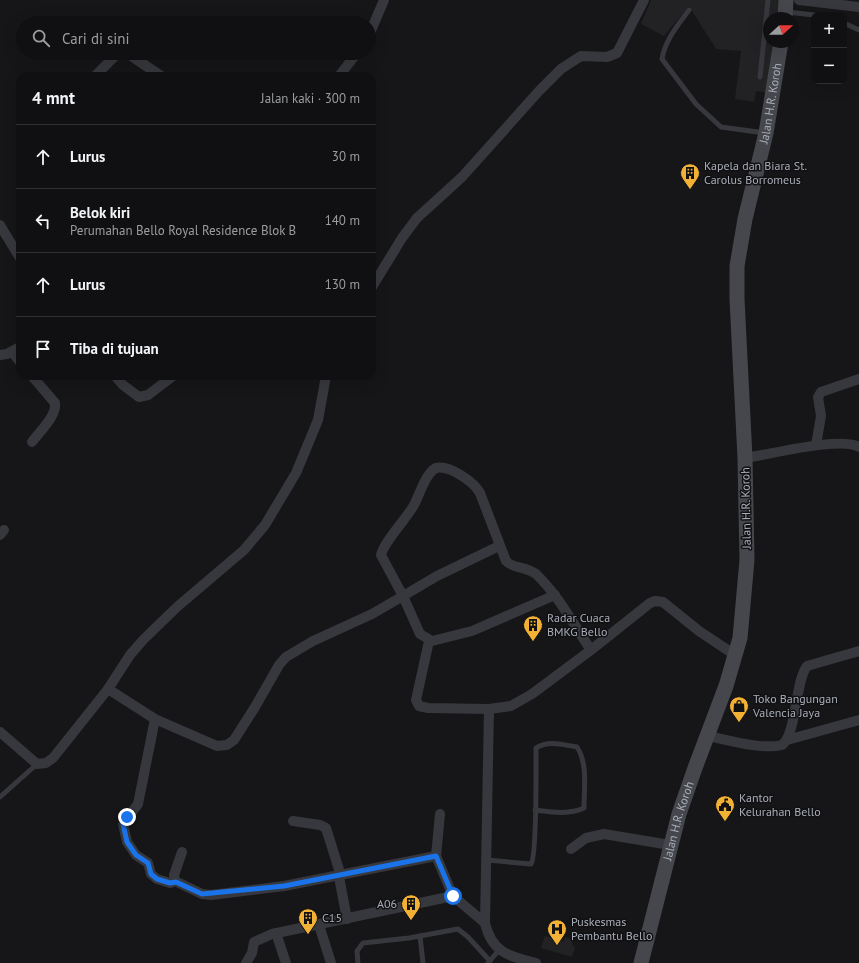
<!DOCTYPE html>
<html lang="id">
<head>
<meta charset="utf-8">
<style>
	body { margin:0; font-family:"PT Sans",sans-serif; background:#1e1e20; color:#f1f3f6 }
	.controls { position:absolute; right:12px; top:12px; display:grid; overflow:hidden; border-radius:8px; box-shadow:0 4px 16px #0002 }
	.controls button { width:36px; height:36px; display:grid; place-items:center; padding:0; border:0; border-bottom:1px solid #303032; background:#101012; color:#f1f3f6; font:20px sans-serif }
	.compass { position:absolute; left:763px; top:12px; width:36px; height:36px; border-radius:50%; background:#101012; box-shadow:0 4px 16px #0002; rotate:69deg }
	.stop { position:absolute; width:12px; height:12px; margin:-9px; border:3px solid #1a73e8; border-radius:50%; background:#fff }
	.stop.end { background:#1a73e8; border-color:#fff; box-shadow:0 1px 4px #0008 }
	.list { margin:0; padding:0; list-style:none }
	h2 { display:flex; justify-content:space-between; align-items:center; height:52px; margin:0; padding:0 16px; font-size:17px }
	h2 small { font-size:13px; font-weight:400; color:#9c9d9f }
	.list li { display:grid; grid-template-columns:26px 1fr auto; gap:12px; align-items:center; box-sizing:border-box; height:64px; padding:0 16px; border-top:1px solid #303032 }
	.list b { display:block; font-size:15px; white-space:nowrap }
	.list p { margin:0; font-size:13px; white-space:nowrap; color:#9c9d9f }
	.list em { font-size:13px; font-style:normal; color:#9c9d9f }
	.icon { flex:none; width:22px; height:22px; fill:none; stroke:currentColor; stroke-width:2; stroke-linecap:round; stroke-linejoin:round }
	.map { position:relative; flex:none; width:859px; height:963px; overflow:hidden }
	.search { position:absolute; background:#101012; box-shadow:0 4px 16px #0002; left:16px; top:16px; width:360px; height:44px; display:flex; align-items:center; gap:10px; box-sizing:border-box; padding:0 14px; border-radius:22px; color:#9c9d9f; font-size:15px }
	.panel { position:absolute; background:#101012; box-shadow:0 4px 16px #0002; left:16px; top:72px; width:360px; height:308px; border-radius:12px }
	.map>svg:first-child { display:block }
	.built { fill:#222225 }
	.lines { fill:none; stroke-linecap:round; stroke-linejoin:round }
	.service { stroke:#37383d; stroke-width:5 }
	.minor { stroke:#37383d; stroke-width:10 }
	.secondary { stroke:#45474d; stroke-width:15 }
	.route { stroke:#1a73e8; stroke-width:5 }
	.labels { text-anchor:middle; stroke-width:3; stroke-linejoin:round; paint-order:stroke }
	.street-label { font-size:12px; fill:#a8adb8; stroke:#111113 }
	.poi-label { font-size:12px; fill:#a8adb8; stroke:#111113; text-anchor:start }
</style>
</head>
<body>
<div class="map">
<svg width="859" height="963" viewBox="0 0 859 963">
	<rect width="100%" height="100%" fill="#161618"/>
	<!-- built -->
	<g class="built">
		<polygon points="651,0 780,0 778,18 769,18 769,42 775,42 768,93 756,91 754,102 735,99 741,51 716,49 689,6 664,36 641,24"/>
		<polygon points="545,936 564,941 565,937 573,940 572,945 575,947 572,957 541,948"/>
	</g>
	<g class="lines">
		<!-- service -->
		<g class="service">
			<path d="M689 10C678 25 665 40 662 59L696 104 721 127 765 133"/>
			<polyline points="787,12 814,15"/>
			<polyline points="844,23 859,30"/>
			<polyline points="760,77 768,0"/>
			<polyline points="0,797 37,764"/>
			<path d="M487 860 531 864C537 855 536 766 536 748 549 740 563 745 577 747 588 764 584 788 584 808 569 815 551 812 535 810"/>
			<polyline points="420,936 423,963"/>
			<polyline points="358,963 357,951 363,943 409,938 458,929 468,937 490,961"/>
			<polyline points="488,963 499,950"/>
		</g>
		<!-- minor -->
		<g class="minor">
			<polyline points="799,0 859,7"/>
			<polyline points="369,35 384,0"/>
			<polyline points="127,53 161,76"/>
			<polyline points="95,76 118,53"/>
			<polyline points="339,76 357,53"/>
			<polyline points="0,225 20,258"/>
			<polyline points="372,287 402,238 417,218 462,177 539,91 561,69 581,56 607,57 617,53 644,0"/>
			<polyline points="12,352 20,362"/>
			<polyline points="0,355 7,354 20,347"/>
			<polyline points="115,376 123,385 139,397 148,395 173,376"/>
			<path d="M32 442C39 432 57 416 55 403L32 376"/>
			<polyline points="816,445 821,416 818,397 821,392 859,379"/>
			<path d="M745 458C768 455 841 436 859 447"/>
			<polyline points="0,535 4,530"/>
			<path d="M499 546 437 576 403 596 381 555C383 543 407 518 414 505 420 494 425 474 436 468 450 465 474 482 480 493L506 561C513 569 526 566 536 574 559 596 573 624 591 650L650 603 655 601 663 602 699 631 735 655"/>
			<polyline points="429,641 416,700 419,706 428,708 489,709 511,706 532,694 591,650"/>
			<polyline points="108,689 155,719 217,746 227,745 234,740 255,707 279,665 286,657 313,641 372,614 403,596 420,634 432,641 472,631 555,595"/>
			<path d="M489 709 485 923C492 953 509 956 536 963"/>
			<polyline points="155,719 138,804 123,824 127,842 136,855 148,863 151,874 157,879 170,883 175,881 202,894 211,895 284,886 436,856"/>
			<polyline points="0,732 37,764 46,763 53,758 108,689 130,655 143,640 177,607 244,550 265,525 296,473 318,420 326,376"/>
			<path d="M708 736C728 740 762 750 782 745 797 733 795 681 807 666L859 651"/>
			<polyline points="787,740 859,720"/>
			<polyline points="440,814 436,856 453,896 485,923"/>
			<polyline points="293,821 320,825 326,828 341,876"/>
			<polyline points="571,849 586,838 604,834 670,845"/>
			<polyline points="339,877 347,919"/>
			<polyline points="175,881 174,875 182,852"/>
			<polyline points="319,925 331,963"/>
			<polyline points="276,933 286,963"/>
			<polyline points="246,963 252,953 254,942 272,934 453,896"/>
		</g>
		<!-- secondary -->
		<g class="secondary">
			<polyline points="785,18 786,0"/>
			<path id="s1" d="M641 963 679 814 695 768 726 686 740 638 747 560 745 458 737 299V266L745 219 766 133 781 42"/>
		</g>
	</g>
	<g class="lines">
		<!-- route -->
		<polyline class="route" points="127,817 123,824 127,842 136,855 148,863 151,874 157,879 170,883 176,882 202,894 284,886 436,856 453,896"/>
	</g>
	<!-- icons -->
	<defs>
		<g id="building-pin" transform="scale(1)"><path d="M0 17L-7.5 6A9.5 9.5 0 1 1 7.5 6Z" fill="#f2b134" stroke="#111113"/><path d="M-4-6H4V6H1V3H-1V6H-4ZM-2.5-4.3h1.7v1.8h-1.7ZM.8-4.3h1.7v1.8H.8ZM-2.5-1h1.7V.8h-1.7ZM.8-1h1.7V.8H.8Z" fill="#111"/></g>
		<g id="shop-pin" transform="scale(1)"><path d="M0 17L-7.5 6A9.5 9.5 0 1 1 7.5 6Z" fill="#f2b134" stroke="#111113"/><path d="M-5-2.5h2.3a2.7 3.5 0 0 1 5.4 0H5L5.5 6h-11ZM-1.5-2.5h3a1.5 2.3 0 0 0-3 0Z" fill="#111"/></g>
		<g id="civic-pin" transform="scale(1)"><path d="M0 17L-7.5 6A9.5 9.5 0 1 1 7.5 6Z" fill="#f2b134" stroke="#111113"/><path d="M-.6-6.5H3V-4.5H.6V-3L4-1V1h2V6H-6V1h2V-1L-.6-3ZM-1.2 2.5V6h2.4V2.5Z" fill="#111"/></g>
		<g id="hospital-pin" transform="scale(1)"><path d="M0 17L-7.5 6A9.5 9.5 0 1 1 7.5 6Z" fill="#f2b134" stroke="#111113"/><path d="M-5-5h3v3.5h4V-5h3V5h-3V1.5h-4V5h-3Z" fill="#111"/></g>
	</defs>
	<g fill-rule="evenodd">
		<use href="#building-pin" x="690" y="173"/>
		<use href="#building-pin" x="533" y="625"/>
		<use href="#shop-pin" x="739" y="706"/>
		<use href="#civic-pin" x="725" y="805"/>
		<use href="#building-pin" x="411" y="904"/>
		<use href="#building-pin" x="308" y="918"/>
		<use href="#hospital-pin" x="557" y="929"/>
	</g>
	<g class="labels">
		<!-- street labels -->
		<g class="street-label">
			<text dy="4" stroke="none"><textPath href="#s1" startOffset="879">Jalan H.R. Koroh</textPath></text>
			<text transform="translate(746 508) rotate(-91)" y="4">Jalan H.R. Koroh</text>
			<text dy="4" stroke="none"><textPath href="#s1" startOffset="147">Jalan H.R. Koroh</textPath></text>
		</g>
		<!-- poi labels -->
		<g class="poi-label">
			<text x="704" y="170">Kapela dan Biara St.<tspan x="704" dy="14">Carolus Borromeus</tspan></text>
			<text x="547" y="622">Radar Cuaca<tspan x="547" dy="14">BMKG Bello</tspan></text>
			<text x="753" y="703">Toko Bangungan<tspan x="753" dy="14">Valencia Jaya</tspan></text>
			<text x="739" y="802">Kantor<tspan x="739" dy="14">Kelurahan Bello</tspan></text>
			<text x="397" y="908" text-anchor="end">A06</text>
			<text x="322" y="922">C15</text>
			<text x="571" y="926">Puskesmas<tspan x="571" dy="14">Pembantu Bello</tspan></text>
		</g>
	</g>
</svg>
<div class="controls">
<button>+</button>
<button>−</button>
</div>
<svg class="compass" viewBox="-18 -18 36 36"><path d="M0-13l5 13h-10z" fill="#e53935"/><path d="M0 13l5-13h-10z" fill="#9c9d9f"/></svg>
<div class="stop" style="left:453px;top:896px"></div>
<div class="stop end" style="left:127px;top:817px"></div>
<div class="search"><svg class="icon" aria-label="search" viewBox="0 0 24 24"><circle cx="10" cy="10" r="6"/><path d="M15 15l6 6"/></svg>Cari di sini</div>
<section class="panel">
<h2>4 mnt<small>Jalan kaki · 300 m</small></h2>
<ul class="list">
<li><svg class="icon" aria-label="ahead" viewBox="0 0 24 24"><path d="M12 20V5M6 11l6-6 6 6"/></svg><div><b>Lurus</b></div><em>30 m</em></li>
<li><svg class="icon" aria-label="left" viewBox="0 0 24 24"><path d="M17 20v-9H6M10 6l-5 5 5 5"/></svg><div><b>Belok kiri</b><p>Perumahan Bello Royal Residence Blok B</p></div><em>140 m</em></li>
<li><svg class="icon" aria-label="ahead" viewBox="0 0 24 24"><path d="M12 20V5M6 11l6-6 6 6"/></svg><div><b>Lurus</b></div><em>130 m</em></li>
<li><svg class="icon" aria-label="arrive" viewBox="0 0 24 24"><path d="M6 21V4h12l-3 4 3 4H6"/></svg><div><b>Tiba di tujuan</b></div></li>
</ul>
</section>
</div>
</body>
</html>
